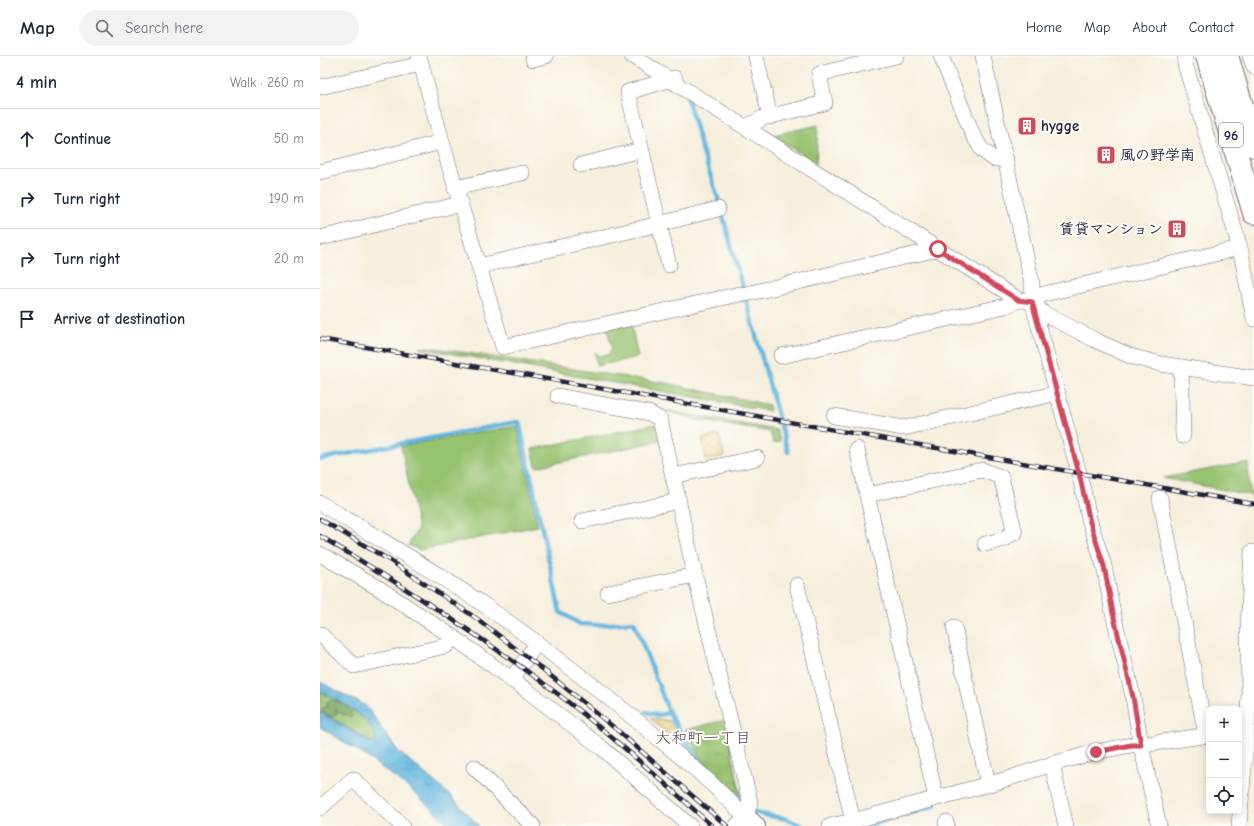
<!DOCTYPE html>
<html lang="en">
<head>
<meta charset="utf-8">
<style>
	body { margin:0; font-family:"Comic Neue","Klee One",sans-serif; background:#f2f2f3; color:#1f2937 }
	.controls { position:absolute; right:12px; bottom:12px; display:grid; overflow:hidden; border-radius:6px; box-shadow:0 2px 10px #0003 }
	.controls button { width:36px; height:36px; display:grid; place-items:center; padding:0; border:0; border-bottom:1px solid #e0e1e3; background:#fff; color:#1f2937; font:20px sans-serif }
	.stop { position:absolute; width:12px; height:12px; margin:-9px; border:3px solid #d1495b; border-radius:50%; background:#fff }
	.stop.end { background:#d1495b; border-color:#fff; box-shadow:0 1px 4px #0008 }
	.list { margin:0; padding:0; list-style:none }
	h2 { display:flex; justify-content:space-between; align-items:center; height:52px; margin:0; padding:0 16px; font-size:17px }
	h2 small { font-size:13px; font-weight:400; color:#747a83 }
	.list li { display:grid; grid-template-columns:26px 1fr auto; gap:12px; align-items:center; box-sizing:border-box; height:60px; padding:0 16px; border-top:1px solid #e0e1e3 }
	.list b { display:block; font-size:15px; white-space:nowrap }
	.list em { font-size:13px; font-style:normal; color:#747a83 }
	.icon { flex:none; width:22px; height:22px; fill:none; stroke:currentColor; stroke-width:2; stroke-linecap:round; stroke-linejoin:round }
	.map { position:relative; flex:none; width:934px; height:770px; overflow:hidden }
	header { display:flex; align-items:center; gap:24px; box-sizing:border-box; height:56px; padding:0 20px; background:#fff; border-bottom:1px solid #e0e1e3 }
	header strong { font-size:19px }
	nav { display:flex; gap:22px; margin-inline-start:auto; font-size:14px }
	.search { width:280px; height:36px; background:#f2f2f3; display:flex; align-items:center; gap:10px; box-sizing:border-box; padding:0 14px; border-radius:22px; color:#747a83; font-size:15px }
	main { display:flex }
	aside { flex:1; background:#fff }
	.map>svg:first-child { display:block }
	.green { fill:#97c26f; stroke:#5c7255 }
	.forest { fill:url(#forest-firs); stroke:#4e654e }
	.sand { fill:url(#sand-dots); stroke:#887e6c }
	.park { fill:url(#park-tufts); stroke:#5c7255 }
	.water { fill:url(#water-ripples); stroke:#426c8d }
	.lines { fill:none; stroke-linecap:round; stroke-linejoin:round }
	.stream { stroke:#63b7df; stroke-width:4.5 }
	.minor-casing { stroke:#6c6a74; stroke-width:16 }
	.tertiary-casing { stroke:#6c6a74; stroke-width:20 }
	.primary-casing { stroke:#6c6a74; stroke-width:24 }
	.minor { stroke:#fff; stroke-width:15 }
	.tertiary { stroke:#fff; stroke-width:18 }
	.primary { stroke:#fff; stroke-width:22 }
	.rail-casing { stroke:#22223b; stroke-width:4.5 }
	.rail { stroke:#fdfcf7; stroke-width:3; stroke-dasharray:9; stroke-linecap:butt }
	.route { stroke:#d1495b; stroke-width:5 }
	.labels { text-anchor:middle; stroke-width:4; stroke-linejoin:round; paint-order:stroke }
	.shield { fill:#fdfcf7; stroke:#646373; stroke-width:1 }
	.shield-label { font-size:14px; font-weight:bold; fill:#22223b }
	.poi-label { font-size:15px; font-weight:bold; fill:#22223b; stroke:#fdfcf7; text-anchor:start }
	.neighbourhood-label { font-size:16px; fill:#5a4c66; stroke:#fdfcf7 }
</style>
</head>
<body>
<header>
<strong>Map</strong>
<div class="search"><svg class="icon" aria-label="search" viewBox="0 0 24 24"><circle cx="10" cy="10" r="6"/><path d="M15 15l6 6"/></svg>Search here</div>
<nav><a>Home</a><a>Map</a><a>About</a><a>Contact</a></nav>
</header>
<main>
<aside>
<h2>4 min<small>Walk · 260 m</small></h2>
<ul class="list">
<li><svg class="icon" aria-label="ahead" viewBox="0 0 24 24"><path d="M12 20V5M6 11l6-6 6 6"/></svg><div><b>Continue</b></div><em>50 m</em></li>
<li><svg class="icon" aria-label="right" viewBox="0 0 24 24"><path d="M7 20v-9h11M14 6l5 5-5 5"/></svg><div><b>Turn right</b></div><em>190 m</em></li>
<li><svg class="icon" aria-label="right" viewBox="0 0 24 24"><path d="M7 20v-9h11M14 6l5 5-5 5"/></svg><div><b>Turn right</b></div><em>20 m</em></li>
<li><svg class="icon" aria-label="arrive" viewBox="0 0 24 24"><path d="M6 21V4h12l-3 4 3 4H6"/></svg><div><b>Arrive at destination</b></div></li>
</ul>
</aside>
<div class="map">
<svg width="934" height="770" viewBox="0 0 934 770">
	<defs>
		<pattern id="forest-firs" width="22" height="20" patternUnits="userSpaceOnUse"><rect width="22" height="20" fill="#79a862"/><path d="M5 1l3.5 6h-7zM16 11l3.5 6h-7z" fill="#638852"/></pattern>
		<pattern id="sand-dots" width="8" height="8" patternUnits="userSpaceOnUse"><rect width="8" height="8" fill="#eeda9e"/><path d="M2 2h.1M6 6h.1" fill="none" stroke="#ccbb89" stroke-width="1.8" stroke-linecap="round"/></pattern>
		<pattern id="park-tufts" width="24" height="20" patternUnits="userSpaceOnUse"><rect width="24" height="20" fill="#97c26f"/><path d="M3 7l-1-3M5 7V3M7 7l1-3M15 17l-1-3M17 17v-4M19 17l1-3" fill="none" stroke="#82a661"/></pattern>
		<pattern id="water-ripples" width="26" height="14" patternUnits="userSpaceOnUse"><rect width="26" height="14" fill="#63b7df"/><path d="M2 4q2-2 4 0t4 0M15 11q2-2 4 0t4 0" fill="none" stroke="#5194b6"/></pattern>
	</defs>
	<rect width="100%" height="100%" fill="#fdfcf7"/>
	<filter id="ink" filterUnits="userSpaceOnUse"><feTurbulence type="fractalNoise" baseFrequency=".025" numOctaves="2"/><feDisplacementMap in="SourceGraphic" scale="8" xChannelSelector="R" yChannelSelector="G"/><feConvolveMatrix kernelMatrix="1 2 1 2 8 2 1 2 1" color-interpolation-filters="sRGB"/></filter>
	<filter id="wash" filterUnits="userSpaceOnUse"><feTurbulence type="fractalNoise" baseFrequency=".012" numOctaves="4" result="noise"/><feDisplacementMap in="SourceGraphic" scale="16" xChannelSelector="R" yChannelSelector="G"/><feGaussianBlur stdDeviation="0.9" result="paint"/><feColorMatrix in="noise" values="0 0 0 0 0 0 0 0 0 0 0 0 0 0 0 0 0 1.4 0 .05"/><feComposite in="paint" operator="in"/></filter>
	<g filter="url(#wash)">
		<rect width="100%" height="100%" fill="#f6efdd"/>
		<!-- green -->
		<g class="green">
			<polygon points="498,69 496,108 453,79"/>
			<polygon points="311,267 318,301 277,310 275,296 279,300 288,299 292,292 287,272"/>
			<polygon points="108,291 346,327 449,349 450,355 100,292"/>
			<polygon points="348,355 457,374 460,386 453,387 450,376 376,364"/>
			<polygon points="336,368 340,385 216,411 212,393"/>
			<polygon points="197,370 218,470 100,494 88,489 98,473 81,390"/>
			<polygon points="928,406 930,436 934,437 934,440 843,422"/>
			<path d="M0 636C16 643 59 665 55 685L51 686 0 655Z"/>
		</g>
		<!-- forest -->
		<path class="forest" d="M9 644C17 644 32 651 32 661L17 656 16 659 12 661 3 656 2 653 4 651H9L6 647Z"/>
		<!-- sand -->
		<g class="sand">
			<polygon points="399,379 404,400 386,404 382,383"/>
			<polygon points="330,662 350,665 373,702"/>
		</g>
		<!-- park -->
		<polygon class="park" points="405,664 421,740 381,703 365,674"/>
		<!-- water -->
		<path class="water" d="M0 626 46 650 78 695 130 739 159 770H129C92 730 46 699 0 671V656L51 687 56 686C58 664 17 643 0 635Z"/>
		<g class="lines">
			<!-- stream -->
			<g class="stream">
				<polyline points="367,41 382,94 398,142 468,396"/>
				<polyline points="0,403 196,366 199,366 240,556 260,568 277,569 314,566 350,659 379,705 426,749"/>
				<polyline points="326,656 338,659 350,657"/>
				<polyline points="431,753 435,757 467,763 482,770"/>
				<polyline points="545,770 615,750"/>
			</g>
		</g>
	</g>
	<g filter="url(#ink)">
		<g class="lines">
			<!-- minor casing -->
			<g class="minor-casing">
				<g id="minor">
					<polyline points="99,0 122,86 159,210 339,168 308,36 355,22"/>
					<polyline points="312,0 699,244 712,245 723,257 775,284 810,300 841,308 934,322"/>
					<polyline points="621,0 653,79 662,94 674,103 686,103"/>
					<polyline points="663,0 712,228 712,245 759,417 770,466 784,510 793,557 813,641 821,689 839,770"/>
					<polyline points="865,0 865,8 920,192 934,263"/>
					<polyline points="930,0 934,11"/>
					<polyline points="436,1 450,61"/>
					<polyline points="213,3 226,0"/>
					<polyline points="0,31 101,8"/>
					<polyline points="426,71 443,62 505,47 499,18 576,0"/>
					<polyline points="261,109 321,94"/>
					<polyline points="0,116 122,86"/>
					<polyline points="135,132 202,117"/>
					<polyline points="0,182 140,148"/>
					<polyline points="349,209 339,168 398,153"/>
					<polyline points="159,210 183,291 420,238"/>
					<polyline points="426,238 618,193"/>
					<polyline points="712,245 724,238 920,192"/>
					<polyline points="461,300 685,250 699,244"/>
					<polyline points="861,311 863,380"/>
					<polyline points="238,340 329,357 340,363 375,519 430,746 426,761 416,770"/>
					<polyline points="514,360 584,372 738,337"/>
					<polyline points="537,393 547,439"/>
					<polyline points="353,420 437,402"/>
					<polyline points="840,442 886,679"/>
					<path d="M0 447C56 481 113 514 167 551 239 601 308 656 375 713 393 728 409 745 426 761"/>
					<polyline points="262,465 359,445"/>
					<polyline points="0,498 57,531 133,581 209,636 282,692 370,770"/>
					<polyline points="477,529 533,765"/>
					<polyline points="288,537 375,519"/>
					<polyline points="634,571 668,728"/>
					<polyline points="0,578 34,610 126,590 133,581"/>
					<polyline points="191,624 217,587"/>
					<polyline points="732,708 746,770"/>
					<polyline points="154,711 213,770"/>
					<polyline points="616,742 547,439 662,414 681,421 695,477 689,479 685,483 665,488"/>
					<polyline points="0,752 33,723 82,770"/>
					<polyline points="626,766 627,770"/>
					<polyline points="510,770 533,765 684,724 732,708 776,696 811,689 821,689 889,679"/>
					<polyline points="919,770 927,675 929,637 928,573 932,496 934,496"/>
				</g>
			</g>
			<!-- tertiary casing -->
			<g class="tertiary-casing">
				<polyline id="tertiary" points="426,761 436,770"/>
			</g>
			<!-- primary casing -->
			<g class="primary-casing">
				<g id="primary">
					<polyline points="887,0 934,157"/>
					<polyline points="907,0 934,90"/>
				</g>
			</g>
			<!-- minor -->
			<use href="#minor" class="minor"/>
			<!-- tertiary -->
			<use href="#tertiary" class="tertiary"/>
			<!-- primary -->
			<use href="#primary" class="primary"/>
			<!-- rail casing -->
			<g class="rail-casing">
				<g id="rail">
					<polyline points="0,283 934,448"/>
					<polyline points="0,463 69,504 156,562 225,615 297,674 407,770"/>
					<path d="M0 480C75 525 148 572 218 623 279 668 336 719 392 770"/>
				</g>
			</g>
			<!-- rail -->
			<use href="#rail" class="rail"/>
		</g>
	</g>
	<g class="lines" filter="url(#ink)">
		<!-- route -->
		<polyline class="route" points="618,193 698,244 712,246 759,417 770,466 784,510 793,557 813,641 821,689 811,689 776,696"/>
	</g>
	<!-- icons -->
	<defs>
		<g id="building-square" transform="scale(1)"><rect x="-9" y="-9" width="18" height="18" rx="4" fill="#d1495b" stroke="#fdfcf7"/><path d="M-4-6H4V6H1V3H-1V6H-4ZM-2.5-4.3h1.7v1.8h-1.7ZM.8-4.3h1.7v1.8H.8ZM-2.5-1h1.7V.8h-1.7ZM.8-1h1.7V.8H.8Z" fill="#fff"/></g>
	</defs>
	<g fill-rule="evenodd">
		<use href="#building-square" x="707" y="70"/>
		<use href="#building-square" x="786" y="99"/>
		<use href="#building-square" x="857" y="173"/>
	</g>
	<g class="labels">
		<!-- shield labels -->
		<rect class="shield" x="899" y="67" width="24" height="24" rx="3"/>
		<g class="shield-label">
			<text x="911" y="84">96</text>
		</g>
		<!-- poi labels -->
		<g class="poi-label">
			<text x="721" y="75">hygge</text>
			<text x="800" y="104">風の野学南</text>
			<text x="843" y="178" text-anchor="end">賃貸マンション</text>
		</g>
		<!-- neighbourhood labels -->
		<g class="neighbourhood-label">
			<text x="383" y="687">大和町一丁目</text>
		</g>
	</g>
</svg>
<div class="controls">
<button>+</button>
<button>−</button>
<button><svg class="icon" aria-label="locate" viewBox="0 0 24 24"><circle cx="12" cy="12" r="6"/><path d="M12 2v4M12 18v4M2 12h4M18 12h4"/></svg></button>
</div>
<div class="stop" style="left:618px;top:193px"></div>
<div class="stop end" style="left:776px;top:696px"></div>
</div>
</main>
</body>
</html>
